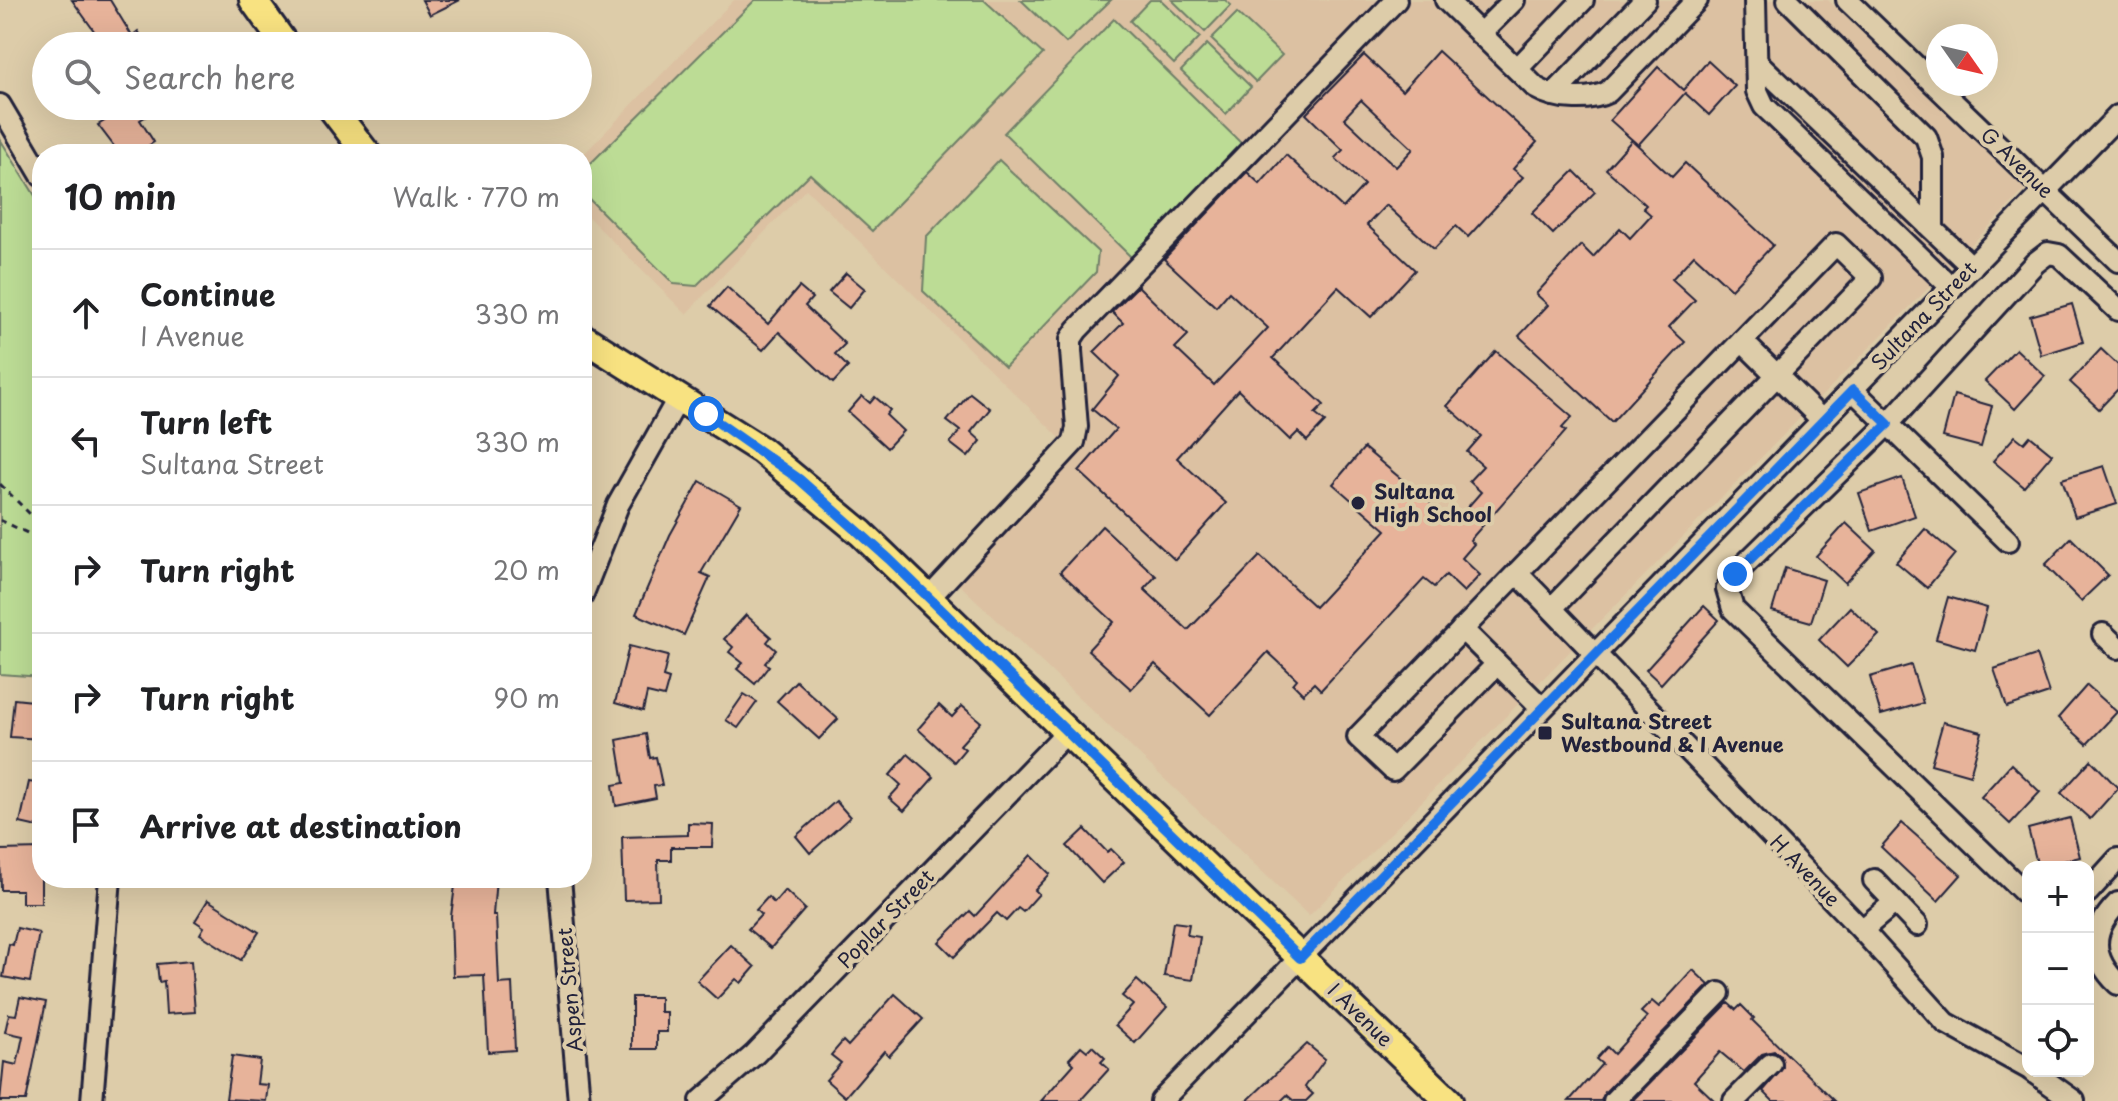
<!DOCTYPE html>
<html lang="en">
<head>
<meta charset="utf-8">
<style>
	body { margin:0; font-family:"Playpen Sans",sans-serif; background:#f6f6f6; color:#202124 }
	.controls { position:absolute; right:24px; bottom:24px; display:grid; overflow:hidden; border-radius:16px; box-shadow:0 8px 32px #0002 }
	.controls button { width:72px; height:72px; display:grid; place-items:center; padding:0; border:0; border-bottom:2px solid #e0e0e0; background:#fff; color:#202124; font:40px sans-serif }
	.compass { position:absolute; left:1926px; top:24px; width:72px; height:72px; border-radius:50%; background:#fff; box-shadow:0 8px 32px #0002; rotate:124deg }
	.stop { position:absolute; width:24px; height:24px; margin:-18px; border:6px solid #1a73e8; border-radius:50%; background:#fff }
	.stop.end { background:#1a73e8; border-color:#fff; box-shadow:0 2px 8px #0008 }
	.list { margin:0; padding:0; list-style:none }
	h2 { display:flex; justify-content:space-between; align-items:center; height:104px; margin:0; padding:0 32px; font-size:34px }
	h2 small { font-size:26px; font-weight:400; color:#757577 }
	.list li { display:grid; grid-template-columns:52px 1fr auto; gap:24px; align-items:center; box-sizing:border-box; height:128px; padding:0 32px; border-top:2px solid #e0e0e0 }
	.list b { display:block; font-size:30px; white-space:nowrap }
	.list p { margin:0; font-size:26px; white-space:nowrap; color:#757577 }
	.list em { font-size:26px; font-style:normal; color:#757577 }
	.icon { flex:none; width:44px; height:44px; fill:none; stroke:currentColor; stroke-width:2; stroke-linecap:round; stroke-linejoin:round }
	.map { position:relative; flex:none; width:2118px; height:1101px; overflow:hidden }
	.search { position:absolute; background:#fff; box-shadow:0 8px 32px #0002; left:32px; top:32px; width:560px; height:88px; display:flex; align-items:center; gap:20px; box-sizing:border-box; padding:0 28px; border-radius:44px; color:#757577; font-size:30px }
	.panel { position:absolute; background:#fff; box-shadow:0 8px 32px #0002; left:32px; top:144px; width:560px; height:744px; border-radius:32px }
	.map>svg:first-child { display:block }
	.built { fill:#dcc1a2 }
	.green { fill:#bcdc95; stroke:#6f7f68; stroke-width:2 }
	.building { fill:#e7b39a; stroke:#22223b; stroke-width:2; fill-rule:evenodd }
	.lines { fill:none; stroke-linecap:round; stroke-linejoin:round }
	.minor-casing { stroke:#22223b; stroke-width:26 }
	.major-casing { stroke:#22223b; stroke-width:32 }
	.path { stroke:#22223b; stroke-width:3; stroke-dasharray:6 6; stroke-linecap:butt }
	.minor { stroke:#ddcca9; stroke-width:20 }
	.major { stroke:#f8e281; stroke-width:26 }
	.route { stroke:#1a73e8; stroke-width:10 }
	.poi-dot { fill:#22223b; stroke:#ddcca9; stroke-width:3 }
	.labels { text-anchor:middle; stroke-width:8; stroke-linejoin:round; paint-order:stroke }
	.street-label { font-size:20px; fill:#22223b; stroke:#ddcca9 }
	.poi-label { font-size:20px; font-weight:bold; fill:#22223b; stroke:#ddcca9; text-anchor:start }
</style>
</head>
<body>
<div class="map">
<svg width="2118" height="1101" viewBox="0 0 2118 1101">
	<rect width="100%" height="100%" fill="#ddcca9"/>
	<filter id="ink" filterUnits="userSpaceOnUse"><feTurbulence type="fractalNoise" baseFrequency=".0125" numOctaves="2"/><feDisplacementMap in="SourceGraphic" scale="16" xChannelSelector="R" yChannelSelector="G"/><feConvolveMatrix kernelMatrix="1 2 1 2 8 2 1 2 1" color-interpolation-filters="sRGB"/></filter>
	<g filter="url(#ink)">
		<!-- built -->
		<polygon class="built" points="734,0 1828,0 2025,190 1309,916 941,567 1061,439 806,189 686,314 582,211 582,156"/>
		<!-- green -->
		<g class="green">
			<polygon points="755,0 984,0 1043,54 872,231 810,174 696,286 674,284 582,192 582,172"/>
			<polygon points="1021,0 1111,0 1066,43"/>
			<polygon points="1150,0 1161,0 1200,37 1174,64 1130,21"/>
			<polygon points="1172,0 1225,0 1231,5 1205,32"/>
			<polygon points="1237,13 1282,55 1256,82 1211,39"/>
			<polygon points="1114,19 1242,144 1131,257 1004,133"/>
			<polygon points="1207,44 1251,87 1226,114 1181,71"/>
			<polygon points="0,139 42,207 42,677 0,674"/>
			<polygon points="999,160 1098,252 1096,272 1005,367 923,291 926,237"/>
		</g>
		<!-- building -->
		<g class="building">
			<polygon points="72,0 110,0 132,36 138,31 148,46 82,46 97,35"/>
			<polygon points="422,0 460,0 430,15"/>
			<path d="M1438 51 1537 142 1513 169 1523 177 1468 237 1456 226 1434 249 1386 205 1367 225 1415 270 1371 317 1338 287 1273 358 1324 405 1315 414 1325 422 1307 441 1298 432 1290 440 1238 390 1177 458 1226 503 1175 560 1079 471 1116 429 1092 409 1119 376 1094 352 1123 323 1112 312 1138 286 1188 335 1175 348 1214 385 1268 328 1229 292 1216 307 1164 259 1247 172 1260 184 1286 155 1343 208 1364 185 1335 158 1343 150 1306 114 1364 55 1402 91ZM1361 100 1413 149 1396 167 1344 118Z"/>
			<polygon points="1708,61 1735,86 1709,115 1685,93 1638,145 1610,120 1658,67 1683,90"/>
			<polygon points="129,106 163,106 140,120 154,142 145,148 149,154 120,154 98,125"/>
			<polygon points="1632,140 1672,177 1685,163 1773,245 1731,289 1694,255 1672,279 1695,300 1669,327 1685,342 1612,422 1519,336 1548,305 1536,294 1581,245 1593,257 1620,228 1630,238 1651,215 1643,208 1646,205 1606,169"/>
			<polygon points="1574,171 1595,192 1553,234 1532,213"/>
			<polygon points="846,273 865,289 849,308 829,292"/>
			<polygon points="727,287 768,324 799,287 812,298 805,306 845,344 835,354 848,367 833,383 779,332 763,350 710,306"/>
			<polygon points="2072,304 2083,342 2041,355 2030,316"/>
			<polygon points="2016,349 2045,376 2015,409 1985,381"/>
			<polygon points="2101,349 2118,365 2118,389 2099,409 2070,382"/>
			<polygon points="1496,351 1572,417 1562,428 1566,431 1470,540 1474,544 1462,558 1480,575 1464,592 1446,575 1434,587 1424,579 1321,690 1314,683 1303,694 1293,684 1297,679 1268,652 1210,715 1155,664 1131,689 1088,650 1114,622 1060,572 1102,526 1156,576 1144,589 1188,630 1260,556 1315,607 1386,530 1333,484 1364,448 1454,523 1481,492 1469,481 1483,466 1467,452 1481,436 1447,406"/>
			<polygon points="970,393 990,409 971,432 981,441 968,457 950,443 960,431 947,421"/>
			<polygon points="1954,395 1992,406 1981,447 1943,437"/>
			<polygon points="862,396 870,403 875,397 890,410 886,415 903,431 887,448 848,412"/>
			<polygon points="2015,436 2024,443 2030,436 2052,454 2024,487 1993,461"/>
			<polygon points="2104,466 2117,504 2075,517 2062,479"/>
			<polygon points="1902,478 1915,516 1872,531 1859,493"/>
			<polygon points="700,481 741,505 701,573 710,577 684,635 636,614 670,535"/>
			<polygon points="1846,523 1875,550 1845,583 1816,556"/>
			<polygon points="1925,529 1955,554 1927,588 1896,562"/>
			<polygon points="2071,538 2108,575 2081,601 2045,565"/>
			<polygon points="1785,568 1824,580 1811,622 1772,611"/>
			<polygon points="1948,597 1987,608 1975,650 1936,639"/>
			<polygon points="1704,606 1719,620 1661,684 1646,670"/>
			<polygon points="1850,607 1879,635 1847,667 1819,640"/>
			<polygon points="746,615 771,637 767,642 776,650 765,663 769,666 755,684 737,669 743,663 729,652 733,647 724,639"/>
			<polygon points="629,646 668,656 663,677 669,679 664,697 647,693 643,711 615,703"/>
			<polygon points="2036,655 2049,693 2007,707 1994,669"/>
			<polygon points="1911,665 1923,703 1881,715 1870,677"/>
			<polygon points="796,681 838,719 819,739 777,701"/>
			<polygon points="2087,685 2117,712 2087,744 2058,718"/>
			<polygon points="744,694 757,702 738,728 726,720"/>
			<polygon points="14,699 42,702 42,739 10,737"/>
			<polygon points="939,705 952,717 962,706 981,722 960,745 965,749 954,762 918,729"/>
			<polygon points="1943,722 1982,732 1970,775 1931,764"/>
			<polygon points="646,734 650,758 656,757 662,785 654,786 656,798 616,806 613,785 624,783 617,740"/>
			<polygon points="908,754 934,777 904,811 889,798 901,785 890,775"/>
			<polygon points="2091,760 2118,788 2090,819 2061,793"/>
			<polygon points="2011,764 2040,792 2010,824 1981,797"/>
			<polygon points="29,782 42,784 42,828 20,823"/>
			<polygon points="836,801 850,817 810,853 796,836"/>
			<polygon points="2070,818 2080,857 2038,867 2028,829"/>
			<polygon points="688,823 713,824 712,847 671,847 671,860 658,860 659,899 624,900 622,837 688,835"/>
			<polygon points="1902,823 1961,875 1938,901 1881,847"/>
			<polygon points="1085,829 1107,852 1111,849 1124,862 1102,883 1067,846"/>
			<polygon points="41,849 41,903 22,903 22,890 1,890 0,850"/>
			<polygon points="1031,855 1050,874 1035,890 1039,894 1023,912 1018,908 1006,921 997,913 954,957 939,942 970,911 975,916"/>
			<polygon points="456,878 496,878 493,915 496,915 499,984 512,983 515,1050 488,1052 484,975 453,976 451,916"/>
			<polygon points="785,890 805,909 771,948 748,929 761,915 756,910 768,897 774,903"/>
			<polygon points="208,900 259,932 241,960 200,934 204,927 195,921"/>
			<polygon points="1173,922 1189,924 1187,935 1200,937 1193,980 1164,976"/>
			<polygon points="17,928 39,933 30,982 3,977 9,944 13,945"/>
			<polygon points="731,945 755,967 741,983 736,979 717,999 697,981"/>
			<polygon points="191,961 195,1012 166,1014 164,981 159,982 157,964"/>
			<polygon points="1693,970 1709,985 1605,1092 1601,1101 1569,1101 1602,1064 1596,1059 1607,1047 1614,1054 1647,1017 1641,1012 1652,1001 1659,1007"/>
			<polygon points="1137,980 1167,1007 1135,1043 1115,1025 1133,1005 1122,996"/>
			<polygon points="895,994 923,1019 889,1056 884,1051 845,1097 826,1080 841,1063 831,1055 843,1041 848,1046"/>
			<polygon points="20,997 46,1002 26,1101 0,1101 4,1062 17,1065 23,1036 5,1032 9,1014 16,1015"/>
			<polygon points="632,997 660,997 660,1012 667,1012 667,1032 657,1032 657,1049 632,1049"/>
			<polygon points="1728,1003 1736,1010 1741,1005 1754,1018 1752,1020 1835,1101 1773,1101 1763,1091 1783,1068 1781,1055 1774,1051 1762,1054 1744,1072 1720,1052 1694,1081 1715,1101 1632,1101"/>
			<polygon points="1307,1044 1325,1059 1305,1087 1313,1094 1306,1101 1294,1101 1287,1095 1281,1101 1247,1101"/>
			<polygon points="1081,1046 1087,1051 1092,1046 1105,1058 1101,1062 1109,1069 1080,1101 1041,1101 1074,1064 1069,1059"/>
			<polygon points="232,1056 260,1060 257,1084 268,1085 266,1101 226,1099"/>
		</g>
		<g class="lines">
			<!-- minor casing -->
			<g class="minor-casing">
				<g id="minor">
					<path d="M1446 0 1536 88C1555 99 1588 102 1608 92L1697 0"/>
					<polyline points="1755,0 1757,91 1764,106 1952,288"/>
					<polyline points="1788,0 1926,137 1933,157 1933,229"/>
					<polyline points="1847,0 2118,261"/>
					<polyline points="1480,34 1514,0"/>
					<polyline points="1757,62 1972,267"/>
					<polyline points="1517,69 1583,0"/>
					<polyline points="1553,95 1645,0"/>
					<polyline points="0,105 42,176"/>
					<polyline points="1742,341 1823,421"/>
					<polyline points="1853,390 2008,541"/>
					<polyline points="1517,573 1862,930 1946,1023 2028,1068"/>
					<polyline points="582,596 618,505 679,397"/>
					<polyline points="929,598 1074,442 1077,427 1071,351 1071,339 1077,330 1396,0"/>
					<polyline points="1462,629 1542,708"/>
					<polyline points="2103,634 2118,648"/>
					<polyline points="1497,664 1393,770 1358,737 1836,244 1871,278 1552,608"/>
					<polyline points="560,878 579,1101"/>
					<polyline points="1874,880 1917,925"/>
					<polyline points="2088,892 2118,859"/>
					<polyline points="2028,896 1733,609 1727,589 1735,574 1888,424 2035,263 2048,253 2059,255 2118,310"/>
					<path d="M2118 903C2090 931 2090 957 2118 984"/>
					<polyline points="1862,930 1895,902"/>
					<polyline points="2032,1071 2074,1101"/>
					<polyline points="92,1101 110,878"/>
					<polyline points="701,1101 755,1054 1067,732"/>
					<polyline points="1161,1101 2118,116"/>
					<polyline points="1614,1101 1719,993"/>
					<polyline points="1734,1101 1771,1064"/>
				</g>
			</g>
			<!-- major casing -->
			<g class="major-casing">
				<g id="major">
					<polyline points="253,0 286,46"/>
					<polyline points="330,106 367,154"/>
					<polyline points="582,337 761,450 861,533 1449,1101"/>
				</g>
			</g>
			<!-- path -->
			<g class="path">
				<polyline points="0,484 42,526"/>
				<polyline points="0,520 42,540"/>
			</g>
			<!-- minor -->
			<use href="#minor" class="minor"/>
			<!-- major -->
			<use href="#major" class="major"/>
		</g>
	</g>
	<g class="lines" filter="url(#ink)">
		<!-- route -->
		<polyline class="route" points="706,414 799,479 889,559 1300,958 1853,390 1888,424 1735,574"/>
	</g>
	<!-- markers -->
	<g class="poi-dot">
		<circle cx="1358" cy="503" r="8"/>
		<rect x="1537" y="725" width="16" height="16" rx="4"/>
	</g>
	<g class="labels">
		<!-- street labels -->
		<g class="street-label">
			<text transform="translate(2017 163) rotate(44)" y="7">G Avenue</text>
			<text transform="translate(1924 316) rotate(-46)" y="7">Sultana Street</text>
			<text transform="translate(1805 871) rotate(46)" y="7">H Avenue</text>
			<text transform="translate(886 919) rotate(-46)" y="7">Poplar Street</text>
			<text transform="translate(570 990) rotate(-95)" y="7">Aspen Street</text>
			<text transform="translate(1360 1015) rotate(44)" y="7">I Avenue</text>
		</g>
		<!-- poi labels -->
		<g class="poi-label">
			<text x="1374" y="499">Sultana<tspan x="1374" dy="23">High School</tspan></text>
			<text x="1561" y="729">Sultana Street<tspan x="1561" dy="23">Westbound &amp; I Avenue</tspan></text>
		</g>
	</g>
</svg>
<div class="controls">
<button>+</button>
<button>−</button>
<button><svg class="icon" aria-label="locate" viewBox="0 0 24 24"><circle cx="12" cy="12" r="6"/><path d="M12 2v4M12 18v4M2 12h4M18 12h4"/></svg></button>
</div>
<svg class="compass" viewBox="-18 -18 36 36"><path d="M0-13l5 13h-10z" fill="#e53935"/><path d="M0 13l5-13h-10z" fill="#757577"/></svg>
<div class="stop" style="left:706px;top:414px"></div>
<div class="stop end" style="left:1735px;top:574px"></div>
<div class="search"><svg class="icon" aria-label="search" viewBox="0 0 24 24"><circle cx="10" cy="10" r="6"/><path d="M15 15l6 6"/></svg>Search here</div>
<section class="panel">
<h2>10 min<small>Walk · 770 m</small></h2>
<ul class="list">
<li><svg class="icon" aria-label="ahead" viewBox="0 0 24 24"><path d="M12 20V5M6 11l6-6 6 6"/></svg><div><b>Continue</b><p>I Avenue</p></div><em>330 m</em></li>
<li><svg class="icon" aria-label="left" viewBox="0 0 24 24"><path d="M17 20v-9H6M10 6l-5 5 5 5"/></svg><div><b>Turn left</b><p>Sultana Street</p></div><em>330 m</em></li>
<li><svg class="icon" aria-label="right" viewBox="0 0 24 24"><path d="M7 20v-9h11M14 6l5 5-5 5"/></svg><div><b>Turn right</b></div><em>20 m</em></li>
<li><svg class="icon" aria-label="right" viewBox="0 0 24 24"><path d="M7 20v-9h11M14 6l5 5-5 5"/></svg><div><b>Turn right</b></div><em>90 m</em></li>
<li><svg class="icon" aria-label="arrive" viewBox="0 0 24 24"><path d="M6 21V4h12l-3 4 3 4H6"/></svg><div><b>Arrive at destination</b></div></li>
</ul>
</section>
</div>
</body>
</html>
